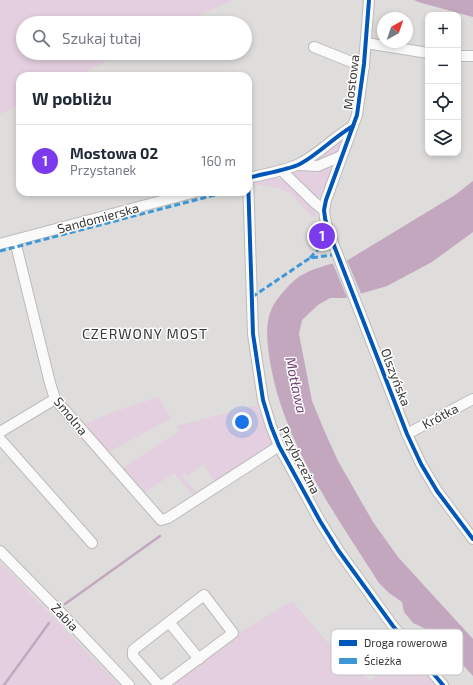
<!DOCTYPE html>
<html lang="pl">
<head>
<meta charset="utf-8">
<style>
	body { margin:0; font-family:"Exo 2",sans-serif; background:#f6f6f7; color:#1f2937 }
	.controls { position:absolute; right:12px; top:12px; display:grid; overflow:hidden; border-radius:8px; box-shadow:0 2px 6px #0003 }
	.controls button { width:36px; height:36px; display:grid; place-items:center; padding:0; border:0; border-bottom:1px solid #e0e1e3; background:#fff; color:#1f2937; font:20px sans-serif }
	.compass { position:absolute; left:377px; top:12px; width:36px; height:36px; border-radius:50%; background:#fff; box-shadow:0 2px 6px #0003; rotate:40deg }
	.you { position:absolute; left:242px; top:422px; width:14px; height:14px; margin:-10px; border:3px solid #fff; border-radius:50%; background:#1a73e8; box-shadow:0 0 0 6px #1a73e833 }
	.badge { display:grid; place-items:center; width:26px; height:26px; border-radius:50%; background:#7c3aed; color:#fff; font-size:13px; font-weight:700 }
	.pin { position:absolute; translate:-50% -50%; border:2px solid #fff; box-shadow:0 1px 4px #0006 }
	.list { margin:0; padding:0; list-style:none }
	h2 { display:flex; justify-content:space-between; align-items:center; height:52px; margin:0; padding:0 16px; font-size:17px }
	h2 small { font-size:13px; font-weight:400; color:#747a83 }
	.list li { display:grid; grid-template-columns:26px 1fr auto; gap:12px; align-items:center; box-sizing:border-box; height:72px; padding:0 16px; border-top:1px solid #e0e1e3 }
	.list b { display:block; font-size:15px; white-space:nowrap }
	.list p { margin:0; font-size:13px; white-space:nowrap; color:#747a83 }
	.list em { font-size:13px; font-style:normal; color:#747a83 }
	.icon { flex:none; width:22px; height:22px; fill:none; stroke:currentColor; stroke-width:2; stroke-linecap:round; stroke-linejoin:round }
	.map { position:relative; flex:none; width:473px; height:685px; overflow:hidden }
	.search { position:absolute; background:#fff; box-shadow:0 2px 6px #0003; left:16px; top:16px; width:236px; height:44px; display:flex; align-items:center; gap:10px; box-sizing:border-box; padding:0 14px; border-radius:22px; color:#747a83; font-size:15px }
	.panel { position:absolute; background:#fff; box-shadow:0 2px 6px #0003; left:16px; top:72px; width:236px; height:124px; border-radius:12px }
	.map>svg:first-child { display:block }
	.green { fill:#e3cfdf }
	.water { fill:#c3a7bf }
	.pier { fill:#dedddb }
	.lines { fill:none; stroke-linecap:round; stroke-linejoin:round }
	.stream { stroke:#c3a7bf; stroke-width:2.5 }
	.minor-casing { stroke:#bcbbba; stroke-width:12 }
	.minor { stroke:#fafafa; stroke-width:10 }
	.quiet { stroke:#3e98d8; stroke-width:3; stroke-dasharray:6 3; stroke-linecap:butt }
	.cycleway-casing { stroke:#fff; stroke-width:6 }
	.cycleway { stroke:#0057b8; stroke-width:4 }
	.labels { text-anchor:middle; stroke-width:3; stroke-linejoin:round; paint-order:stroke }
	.street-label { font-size:13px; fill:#383736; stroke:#fff }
	.neighbourhood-label { font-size:14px; letter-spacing:1px; fill:#383736; stroke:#fff }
	.water-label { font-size:14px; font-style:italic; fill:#723f6e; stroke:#fff }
	.key { fill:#fff; stroke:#c3c3c3; stroke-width:1 }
	.key-label { font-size:11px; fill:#383736 }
</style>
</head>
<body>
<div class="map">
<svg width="473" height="685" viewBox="0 0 473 685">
	<rect width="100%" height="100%" fill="#dedddb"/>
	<!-- green -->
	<g class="green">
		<polygon points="0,0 233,0 182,23 23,23 23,53 121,53 79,76 20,76 20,105 0,114"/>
		<path d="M342 139H343C337 157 331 156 315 163L313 161Z"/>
		<polygon points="333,165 333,167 321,196 316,198 293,176 294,172 317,170"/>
		<polygon points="273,177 286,181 309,203 317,215 314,217 311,216 290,193 278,188 254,184 264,179"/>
		<polygon points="158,397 171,418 109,452 85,424 113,412"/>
		<polygon points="257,405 273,447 215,483 204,464 188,476 185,473 182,476 195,491 199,493 195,497 174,473 144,493 123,468 179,431 176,426"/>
		<polygon points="0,562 119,685 0,685"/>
		<polygon points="292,601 348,666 371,680 405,650 437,685 170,685 239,633"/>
	</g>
	<!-- water -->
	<g class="water">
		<polygon points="414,0 473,0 473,17 418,2"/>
		<path d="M473 181V232L432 262 387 286 346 298H330L318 305 302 320 299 334 312 401 324 430 338 461 373 522 398 557 473 639V676L460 662 431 637 426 629 413 623 404 612 402 602 389 593 379 583C334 512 281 440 269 355 267 339 265 323 272 308 277 298 291 282 300 276 313 268 333 263 348 260L455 195Z"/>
	</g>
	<!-- pier -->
	<polygon class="pier" points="346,258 362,296 348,300 332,261"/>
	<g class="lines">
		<!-- stream -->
		<g class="stream">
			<polyline points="65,604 160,536"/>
			<polyline points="4,685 49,623"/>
		</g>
		<!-- minor casing -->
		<g class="minor-casing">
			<g id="minor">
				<polyline points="369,0 364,64 357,115 326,200 324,210 325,218 328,230 407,434 421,464 437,491 473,539"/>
				<polyline points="366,43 428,53"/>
				<polyline points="314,47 364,67"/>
				<polyline points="458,56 473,56"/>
				<polyline points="298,165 318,166 341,156"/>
				<polyline points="281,170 315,203 324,210"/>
				<polyline points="248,178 253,334 263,400 271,426 279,446 320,521 338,550 393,626 443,685"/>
				<path d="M248 178C262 175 287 170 299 164 319 154 334 137 353 126"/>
				<polyline points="15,241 50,383 55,399 161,520 168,518 279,446"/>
				<polyline points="0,244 195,192"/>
				<polyline points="0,432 55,399"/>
				<polyline points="407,434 473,399"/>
				<polyline points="0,439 92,543"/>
				<polyline points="0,551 62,614 129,685"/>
				<polyline points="169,622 199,659"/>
				<polyline points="159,685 133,656 133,650 204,595 233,633 163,685"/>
			</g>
		</g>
		<!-- minor -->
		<use href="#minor" class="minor"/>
		<!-- quiet -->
		<g class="quiet">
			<polyline points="0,251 226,192"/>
			<polyline points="310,258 326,241"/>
			<polyline points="252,297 310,258 332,255"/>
		</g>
		<!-- cycleway casing -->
		<g class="cycleway-casing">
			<g id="cycleway">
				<polyline points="369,0 364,64 357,115 326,200 324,210 325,218 328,230 407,434 421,464 437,491 473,539"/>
				<path d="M353 126C334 137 319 154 300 164 288 170 262 174 248 178L253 334 263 400 271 426 279 446 320 521 338 550 393 626 443 685"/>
			</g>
		</g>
		<!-- cycleway -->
		<use href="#cycleway" class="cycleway"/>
	</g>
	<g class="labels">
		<!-- street labels -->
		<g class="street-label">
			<text transform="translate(351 82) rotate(-83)" y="5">Mostowa</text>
			<text transform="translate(98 218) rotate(-15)" y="5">Sandomierska</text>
			<text transform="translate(396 377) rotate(69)" y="5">Olszyńska</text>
			<text transform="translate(71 416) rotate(51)" y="5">Smolna</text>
			<text transform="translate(440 416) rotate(-28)" y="5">Krótka</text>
			<text transform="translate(300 460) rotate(63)" y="5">Przybrzeżna</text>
			<text transform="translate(65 617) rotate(46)" y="5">Żabia</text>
		</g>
		<!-- neighbourhood labels -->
		<g class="neighbourhood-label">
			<text x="145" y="339">CZERWONY MOST</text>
		</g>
		<!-- water labels -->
		<g class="water-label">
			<text transform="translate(296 385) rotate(78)" y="5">Motława</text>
		</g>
	</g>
	<!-- legend -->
	<rect x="331" y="629" width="132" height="46" rx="6" class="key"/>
	<rect x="339" y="640" width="18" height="6" fill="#0057b8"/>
	<rect x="339" y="658" width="18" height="6" fill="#3e98d8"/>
	<g class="key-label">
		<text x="364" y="647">Droga rowerowa</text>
		<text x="364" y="665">Ścieżka</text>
	</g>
</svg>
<div class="controls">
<button>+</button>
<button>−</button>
<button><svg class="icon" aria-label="locate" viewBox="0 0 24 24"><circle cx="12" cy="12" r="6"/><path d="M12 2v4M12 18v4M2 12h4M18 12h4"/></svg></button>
<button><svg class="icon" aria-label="layers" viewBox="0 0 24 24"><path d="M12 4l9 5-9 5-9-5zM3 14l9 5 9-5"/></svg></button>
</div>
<svg class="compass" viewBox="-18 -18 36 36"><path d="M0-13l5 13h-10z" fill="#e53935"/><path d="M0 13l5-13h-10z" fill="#747a83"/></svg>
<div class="you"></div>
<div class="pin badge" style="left:322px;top:236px">1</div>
<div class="search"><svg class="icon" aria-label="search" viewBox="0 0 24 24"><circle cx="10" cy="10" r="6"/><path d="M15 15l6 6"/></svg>Szukaj tutaj</div>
<section class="panel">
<h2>W pobliżu<small></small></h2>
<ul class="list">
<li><span class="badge">1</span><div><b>Mostowa 02</b><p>Przystanek</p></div><em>160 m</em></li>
</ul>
</section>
</div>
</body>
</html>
